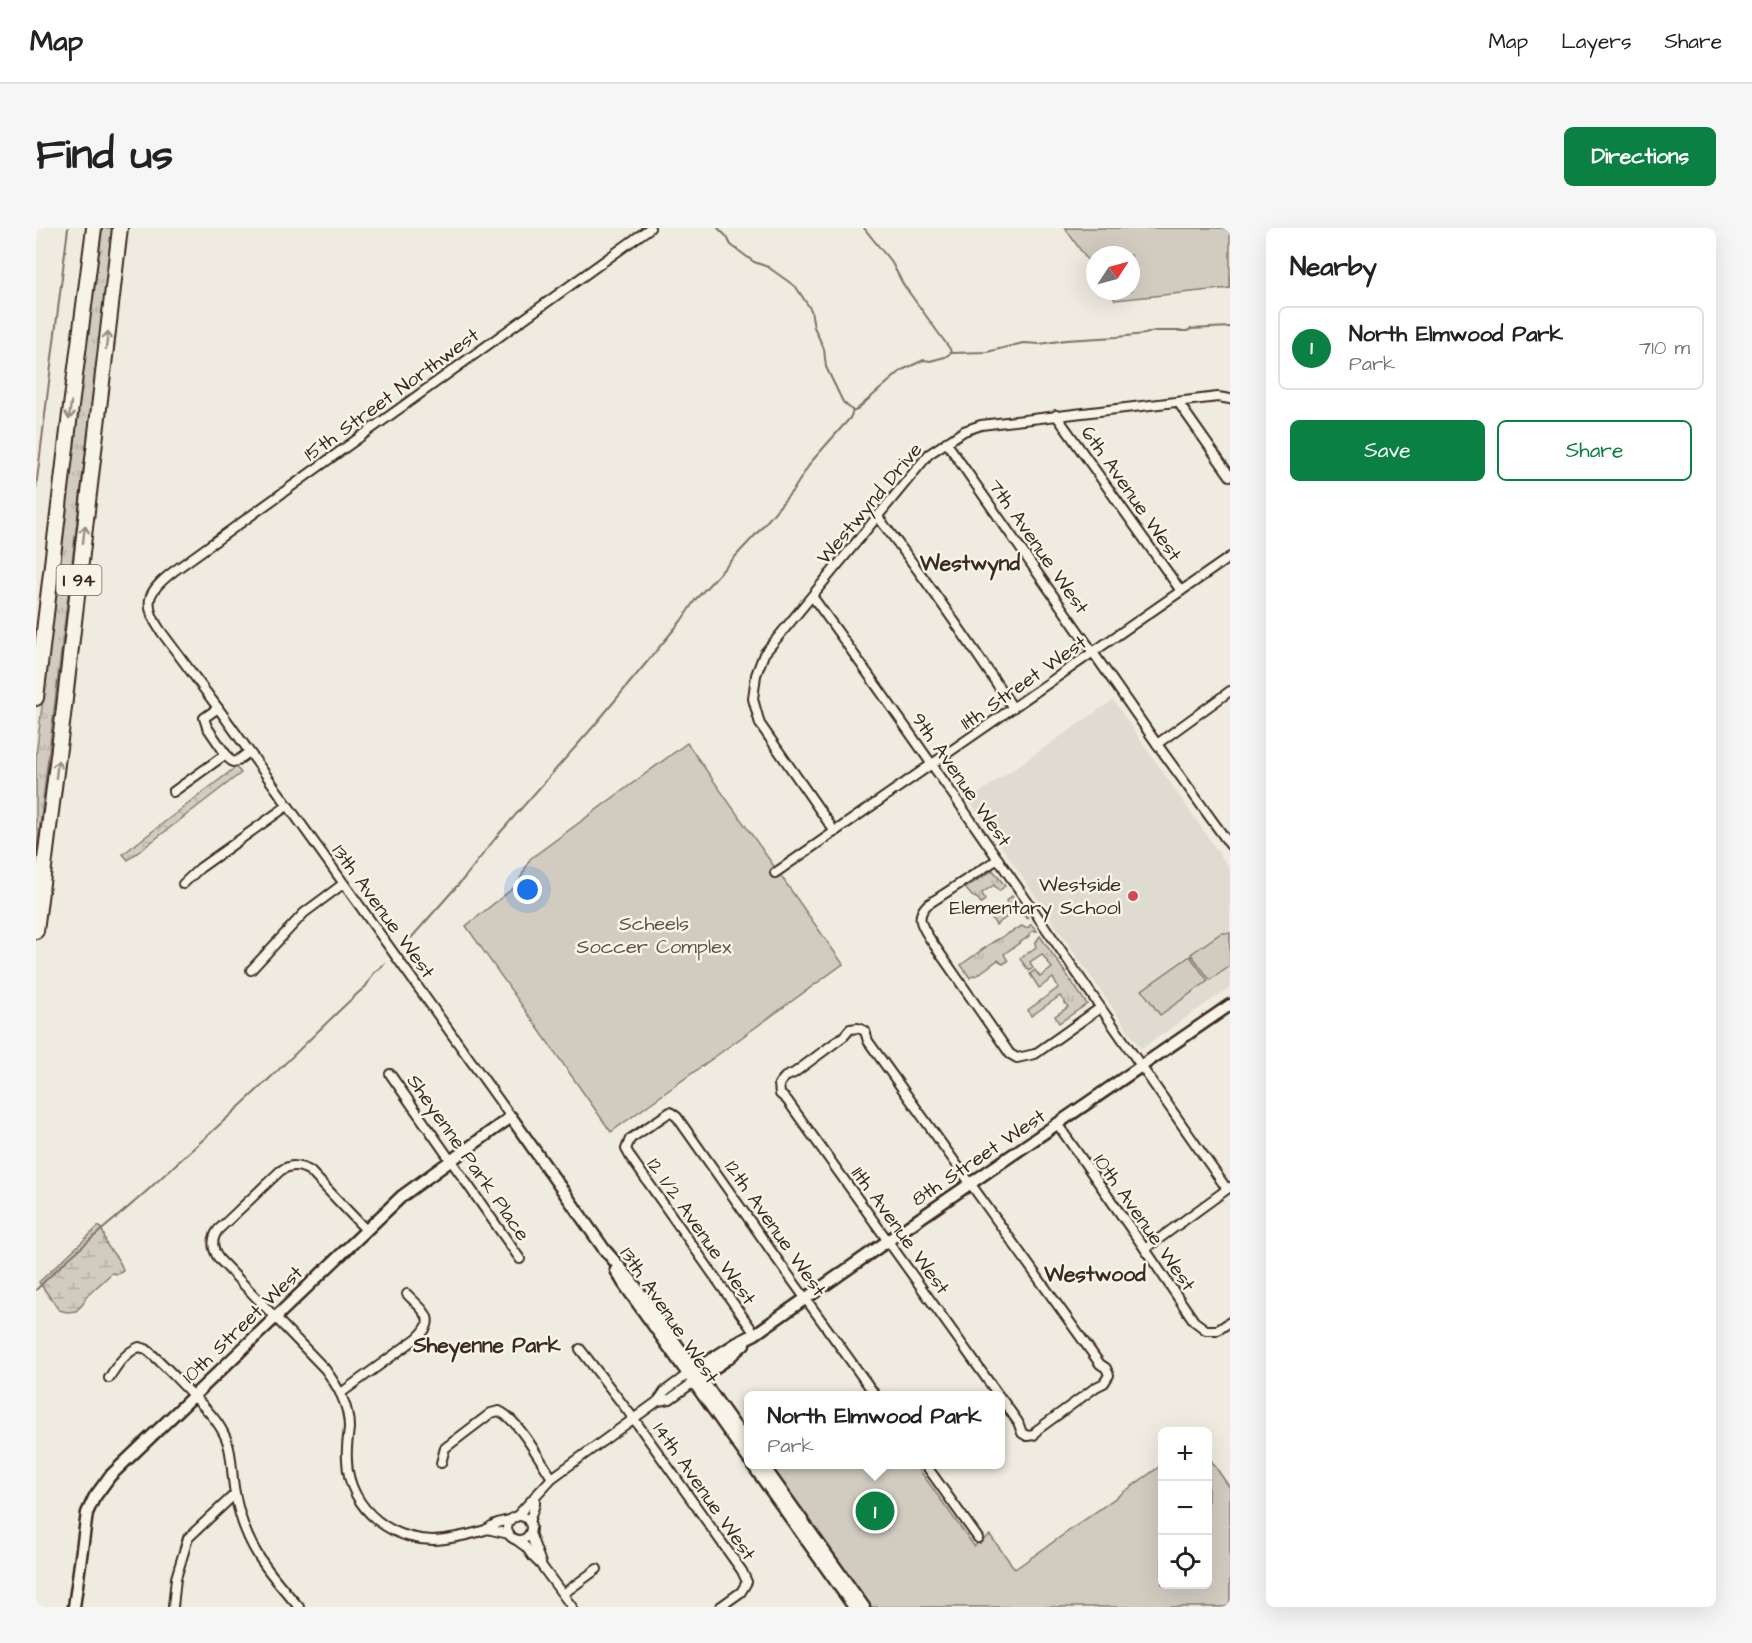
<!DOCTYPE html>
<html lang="en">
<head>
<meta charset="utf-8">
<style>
	body { margin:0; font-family:"Architects Daughter",sans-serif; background:#f6f6f6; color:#222 }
	.controls { position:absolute; right:18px; bottom:18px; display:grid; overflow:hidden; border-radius:9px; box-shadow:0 6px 24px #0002 }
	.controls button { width:54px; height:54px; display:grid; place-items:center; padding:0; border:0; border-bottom:2px solid #e0e0e0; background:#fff; color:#222; font:30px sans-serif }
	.compass { position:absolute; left:1050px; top:18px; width:54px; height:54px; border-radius:50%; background:#fff; box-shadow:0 6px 24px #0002; rotate:54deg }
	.you { position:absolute; left:492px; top:662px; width:21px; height:21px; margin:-15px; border:4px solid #fff; border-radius:50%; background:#1a73e8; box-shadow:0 0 0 9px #1a73e833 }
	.badge { display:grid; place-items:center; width:39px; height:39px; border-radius:50%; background:#0b8043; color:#fff; font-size:20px; font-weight:700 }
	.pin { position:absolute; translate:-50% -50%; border:3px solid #fff; box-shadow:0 2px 6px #0006 }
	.popup { position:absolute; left:708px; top:1163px; width:261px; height:78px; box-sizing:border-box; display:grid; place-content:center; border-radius:9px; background:#fff; filter:drop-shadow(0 2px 4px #0005); font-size:20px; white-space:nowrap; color:#767676 }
	.popup b { font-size:22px; color:#222 }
	.popup::after { content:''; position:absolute; left:50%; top:100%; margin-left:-12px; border:12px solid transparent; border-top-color:#fff }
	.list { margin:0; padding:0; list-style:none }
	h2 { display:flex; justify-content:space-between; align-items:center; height:78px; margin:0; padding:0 24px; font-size:26px }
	h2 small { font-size:20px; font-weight:400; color:#767676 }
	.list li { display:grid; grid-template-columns:39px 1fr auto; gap:18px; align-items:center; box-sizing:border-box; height:84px; margin:0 12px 12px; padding:0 12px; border:2px solid #e0e0e0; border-radius:9px }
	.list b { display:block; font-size:22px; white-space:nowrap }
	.list p { margin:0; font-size:20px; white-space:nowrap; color:#767676 }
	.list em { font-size:20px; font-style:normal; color:#767676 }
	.actions { display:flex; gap:12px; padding:18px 24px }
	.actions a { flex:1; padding:14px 0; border:2px solid #0b8043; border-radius:9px; text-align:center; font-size:21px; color:#0b8043 }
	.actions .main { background:#0b8043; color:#fff }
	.icon { flex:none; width:33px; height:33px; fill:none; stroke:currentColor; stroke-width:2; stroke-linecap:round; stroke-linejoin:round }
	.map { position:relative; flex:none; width:1194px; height:1379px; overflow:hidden; border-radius:9px }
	header { display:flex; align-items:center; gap:36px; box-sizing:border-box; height:84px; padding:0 30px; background:#fff; border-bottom:2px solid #e0e0e0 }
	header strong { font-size:28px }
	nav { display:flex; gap:33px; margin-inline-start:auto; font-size:21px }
	.intro { display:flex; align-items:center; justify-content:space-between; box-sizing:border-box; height:144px; padding:0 36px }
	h1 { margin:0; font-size:42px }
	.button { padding:15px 27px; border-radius:9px; background:#0b8043; color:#fff; font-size:21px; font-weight:700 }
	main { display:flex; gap:36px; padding:0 36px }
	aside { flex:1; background:#fff; border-radius:9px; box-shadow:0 6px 24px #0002 }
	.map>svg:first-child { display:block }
	.built { fill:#e0dbd0 }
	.grass { fill:url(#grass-tufts); stroke:#867a6f; stroke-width:1.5 }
	.forest { fill:url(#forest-crowns); stroke:#867a6f; stroke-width:1.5 }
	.wetland { fill:url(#wetland-marsh); stroke:#867a6f; stroke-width:1.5 }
	.green { fill:#d1cbc0; stroke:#867a6f; stroke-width:1.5 }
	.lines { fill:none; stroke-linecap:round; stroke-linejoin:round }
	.stream { stroke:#7e7266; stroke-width:2 }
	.street-casing { stroke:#3b2a1e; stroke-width:12 }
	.secondary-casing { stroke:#3b2a1e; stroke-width:15 }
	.highway-casing { stroke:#3b2a1e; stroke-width:18 }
	.street { stroke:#f7f3e8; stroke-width:8 }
	.secondary { stroke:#f7f3e8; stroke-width:10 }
	.highway { stroke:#f7f3e8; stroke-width:14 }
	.oneway { stroke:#998e83 }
	.poi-dot { fill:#d1495b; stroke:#f7f3e8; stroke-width:2 }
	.labels { text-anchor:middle; stroke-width:5; stroke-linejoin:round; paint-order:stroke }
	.shield { fill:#f7f3e8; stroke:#73665b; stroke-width:1.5 }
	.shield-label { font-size:18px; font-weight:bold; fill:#3b2a1e }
	.street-label { font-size:20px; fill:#3b2a1e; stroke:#f7f3e8 }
	.poi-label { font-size:20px; fill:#3b2a1e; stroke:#f7f3e8; text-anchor:end }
	.park-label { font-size:20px; fill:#605246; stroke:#f7f3e8 }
	.neighbourhood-label { font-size:21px; font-weight:bold; fill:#3b2a1e; stroke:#f7f3e8 }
</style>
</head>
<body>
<header>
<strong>Map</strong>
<nav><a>Map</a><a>Layers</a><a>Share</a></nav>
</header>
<div class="intro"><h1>Find us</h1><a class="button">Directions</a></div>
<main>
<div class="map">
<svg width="1194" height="1379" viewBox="0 0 1194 1379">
	<defs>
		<pattern id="grass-tufts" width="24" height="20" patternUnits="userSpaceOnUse" patternTransform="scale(1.5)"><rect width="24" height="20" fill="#d1cbc0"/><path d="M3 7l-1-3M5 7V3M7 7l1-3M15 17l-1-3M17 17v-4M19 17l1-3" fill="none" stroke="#b4aea5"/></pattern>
		<pattern id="forest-crowns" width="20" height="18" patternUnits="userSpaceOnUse" patternTransform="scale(1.5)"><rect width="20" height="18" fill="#d1cbc0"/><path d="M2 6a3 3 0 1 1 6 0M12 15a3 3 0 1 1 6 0" fill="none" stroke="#b4aea5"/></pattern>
		<pattern id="wetland-marsh" width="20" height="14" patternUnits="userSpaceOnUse" patternTransform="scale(1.5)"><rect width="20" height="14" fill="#d1cbc0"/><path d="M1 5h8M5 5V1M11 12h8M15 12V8" fill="none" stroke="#b4aea5"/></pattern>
	</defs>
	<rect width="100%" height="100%" fill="#efebe0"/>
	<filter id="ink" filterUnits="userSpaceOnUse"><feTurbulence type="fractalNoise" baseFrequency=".0167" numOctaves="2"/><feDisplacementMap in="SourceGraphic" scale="12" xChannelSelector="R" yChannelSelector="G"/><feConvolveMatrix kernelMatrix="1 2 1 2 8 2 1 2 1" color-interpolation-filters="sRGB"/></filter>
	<g filter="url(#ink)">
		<!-- built -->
		<polygon class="built" points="1077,472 1194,641 1194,759 1105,821 933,572"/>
		<!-- grass -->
		<g class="grass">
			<polygon points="64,0 77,0 0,629 0,528"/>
			<polygon points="957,642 969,658 963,663 958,657 946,665 949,672 945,675 942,671 936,668 929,660"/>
			<polygon points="976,668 992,690 979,683 960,697 952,685 957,681 961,686 973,678 970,673"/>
			<polygon points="995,696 1001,703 997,703 993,706 993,708 968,726 972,733 967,736 962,732 940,748 938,747 934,750 925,737 957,714 986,698 989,700 993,699"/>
			<polygon points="1004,708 1051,776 1023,795 1019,788 1032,779 1024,768 995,788 992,782 1022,760 1017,750 1003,760 994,746 999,742 1004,749 1016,740 1006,726 994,734 997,740 993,743 984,731 1000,719 999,715"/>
		</g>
		<!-- forest -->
		<polygon class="forest" points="200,539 205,545 92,632 87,626"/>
		<!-- wetland -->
		<path class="wetland" d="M63 998C69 1004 68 1010 71 1017 76 1025 86 1033 87 1043L82 1046 76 1045 50 1069 47 1076 40 1083 31 1084 23 1082 3 1054Z"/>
		<!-- green -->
		<g class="green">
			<polygon points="1029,0 1194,0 1194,60 1079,72 1073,63 1095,63 1095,27 1059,27 1059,43"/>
			<polygon points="651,515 807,736 575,904 430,698 481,657 494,631"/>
			<polygon points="1185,705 1194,705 1194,738 1174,752 1155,726"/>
			<polygon points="1154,728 1172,753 1124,787 1106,762"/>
			<polygon points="1172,1228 1194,1260 1194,1379 834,1379 738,1244 748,1237 880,1237 938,1318 954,1307 979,1341 1126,1237 1126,1356 1172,1356"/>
		</g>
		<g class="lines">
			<!-- stream -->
			<g class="stream">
				<polyline points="682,0 691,9 695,17 718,34 732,39 760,59 775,82 778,99 788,121 790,139 807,174 817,183"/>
				<polyline points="828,0 856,35 867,56 914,121 915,125"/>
				<polyline points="0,260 32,0"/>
				<polyline points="375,710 429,649 462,607 557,499 645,393 659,372 722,304 758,261 775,234 814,190 817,183 819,183 866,142 888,132 894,133 909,129 915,125 951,124 987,115 1004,116 1030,112 1081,109 1109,106 1118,103 1151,103 1155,101 1194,99"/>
				<path d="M0 1062C35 1025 76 995 113 961 153 924 194 888 234 850 267 819 297 787 330 758L338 745 348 736"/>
			</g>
			<!-- street casing -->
			<g class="street-casing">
				<g id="street">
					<polyline points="1142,174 1194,248"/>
					<polyline points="1020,187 1145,363"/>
					<polyline points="910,214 1121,516 1194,617"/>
					<path d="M842 289C890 351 934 415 977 480"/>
					<path d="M776 368C918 563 1052 764 1191 961"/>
					<polyline points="182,480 168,490 171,499 193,531 197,534 201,533 213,524"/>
					<polyline points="1121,516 1194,463"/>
					<polyline points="137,564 190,526"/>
					<polyline points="799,604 724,496 717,471 720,447 728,426 893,226 928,203 945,197 1182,169 1194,171"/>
					<path d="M962 631 891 677C879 689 886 698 894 711L974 826 981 830 999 826 1064 780"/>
					<polyline points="739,645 1194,329"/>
					<polyline points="147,656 164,640 251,578"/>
					<polyline points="215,742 268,685 307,656"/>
					<polyline points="354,846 484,1031"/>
					<path d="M475 889 182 480 124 402C105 374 113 362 138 343L614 0"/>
					<polyline points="1022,897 1109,1021 1158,1093 1170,1102 1182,1102 1194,1094"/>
					<path d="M330 1002 274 943C263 937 255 936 244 943L182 1002C175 1012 176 1021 183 1031L289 1141C302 1159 313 1177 313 1200 312 1210 310 1221 311 1232 312 1282 360 1318 409 1311 422 1309 437 1306 449 1302 457 1299 449 1301 457 1297 462 1294 469 1293 474 1292"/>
					<polyline points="1109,1021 1194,959"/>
					<polyline points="719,1106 595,930 590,921 594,911 634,884 641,889 743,1034 840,1168"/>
					<polyline points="544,1121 598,1191 706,1343 711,1354 705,1364 684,1379"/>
					<path d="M73 1150C81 1137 89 1125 103 1119L110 1121C125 1133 137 1147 150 1160 163 1174 179 1188 188 1206 197 1223 195 1246 199 1265 208 1316 230 1342 263 1379"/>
					<path d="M305 1165 381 1110C403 1091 387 1083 371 1066"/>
					<polyline points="963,1168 751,872 744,866 743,856 749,849 758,845 808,808 814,801 822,800 829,803 832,813 1064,1136 1070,1140 1073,1147 1068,1155 1060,1159 1001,1202 998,1207 991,1208 986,1205 982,1194 965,1170"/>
					<polyline points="622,1173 634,1171 658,1154"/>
					<path d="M405 1235 409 1220 455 1185 463 1183C483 1192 503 1231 516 1250"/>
					<polyline points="889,1236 942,1310"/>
					<circle cx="483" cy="1300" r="12"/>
					<polyline points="480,1289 516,1250 622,1173 629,1163 652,1146"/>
					<polyline points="493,1294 499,1276 499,1268"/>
					<polyline points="451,1301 473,1306"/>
					<polyline points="494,1305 505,1335"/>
					<polyline points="479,1311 490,1319 497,1329 505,1337 536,1379"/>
					<polyline points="527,1366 561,1341"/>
					<polyline points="137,1379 140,1350 152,1310 199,1266"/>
				</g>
			</g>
			<!-- secondary casing -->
			<g class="secondary-casing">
				<g id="secondary">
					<polyline points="580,1042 588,1056 713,1232"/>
					<polyline points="652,1146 701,1115 719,1106 880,993 1194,777"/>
					<polyline points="658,1154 690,1132 708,1116"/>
					<polyline points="716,1236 818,1379"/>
					<polyline points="726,1236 828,1379"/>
					<polyline points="38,1379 51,1285 58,1270 74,1248 366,968 475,889 568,1021 594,1051 713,1218"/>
				</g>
			</g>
			<!-- highway casing -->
			<g class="highway-casing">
				<g id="highway">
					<polyline points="0,470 34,186 58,0"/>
					<polyline points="0,703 27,488 84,0"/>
				</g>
			</g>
			<!-- street -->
			<use href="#street" class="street"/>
			<!-- secondary -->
			<use href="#secondary" class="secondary"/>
			<!-- highway -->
			<use href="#highway" class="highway"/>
		</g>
		<!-- one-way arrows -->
		<defs><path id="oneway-shaft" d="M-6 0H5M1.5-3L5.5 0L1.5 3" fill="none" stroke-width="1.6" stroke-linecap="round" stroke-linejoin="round" transform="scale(1.5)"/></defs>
		<g class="oneway">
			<use href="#oneway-shaft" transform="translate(71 112) rotate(-83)"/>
			<use href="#oneway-shaft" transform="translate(34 183) rotate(97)"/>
			<use href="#oneway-shaft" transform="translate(48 306) rotate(-83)"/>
			<use href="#oneway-shaft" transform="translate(21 541) rotate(-83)"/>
		</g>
	</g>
	<!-- markers -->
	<circle class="poi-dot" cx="1097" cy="668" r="6"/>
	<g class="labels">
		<!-- shield labels -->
		<rect class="shield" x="20.5" y="337" width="45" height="30" rx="4.5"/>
		<g class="shield-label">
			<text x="43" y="358">I 94</text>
		</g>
		<!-- street labels -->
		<g class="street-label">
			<text transform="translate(355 166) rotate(-36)" y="7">15th Street Northwest</text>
			<text transform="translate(1096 265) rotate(55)" y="7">6th Avenue West</text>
			<text transform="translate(833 275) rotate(-50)" y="7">Westwynd Drive</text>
			<text transform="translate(1003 318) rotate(55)" y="7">7th Avenue West</text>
			<text transform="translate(987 454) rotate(-35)" y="7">11th Street West</text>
			<text transform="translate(926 551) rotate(55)" y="7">9th Avenue West</text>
			<text transform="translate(348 683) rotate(54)" y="7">13th Avenue West</text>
			<text transform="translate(433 929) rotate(55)" y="7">Sheyenne Park Place</text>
			<text transform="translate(942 929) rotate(-34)" y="7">8th Street West</text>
			<text transform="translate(1109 994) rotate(55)" y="7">10th Avenue West</text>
			<text transform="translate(740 1000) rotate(55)" y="7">12th Avenue West</text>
			<text transform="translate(865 1002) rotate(54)" y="7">11th Avenue West</text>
			<text transform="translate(666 1003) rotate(55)" y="7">12 1/2 Avenue West</text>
			<text transform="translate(634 1087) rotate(56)" y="7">13th Avenue West</text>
			<text transform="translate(206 1096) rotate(-44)" y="7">10th Street West</text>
			<text transform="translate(669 1263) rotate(55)" y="7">14th Avenue West</text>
		</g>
		<!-- poi labels -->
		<g class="poi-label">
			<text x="1085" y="663">Westside<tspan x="1085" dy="23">Elementary School</tspan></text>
		</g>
		<!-- park labels -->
		<g class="park-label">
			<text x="618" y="702">Scheels<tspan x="618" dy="23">Soccer Complex</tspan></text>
		</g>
		<!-- neighbourhood labels -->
		<g class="neighbourhood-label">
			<text x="934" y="342">Westwynd</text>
			<text x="1059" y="1053">Westwood</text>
			<text x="451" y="1124">Sheyenne Park</text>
		</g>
	</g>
</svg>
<div class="controls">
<button>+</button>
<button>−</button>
<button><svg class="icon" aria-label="locate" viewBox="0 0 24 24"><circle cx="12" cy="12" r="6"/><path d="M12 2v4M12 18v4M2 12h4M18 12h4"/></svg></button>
</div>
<svg class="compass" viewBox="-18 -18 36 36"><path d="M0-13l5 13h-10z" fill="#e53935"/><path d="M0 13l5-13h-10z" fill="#767676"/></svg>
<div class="you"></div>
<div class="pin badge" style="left:839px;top:1283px">1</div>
<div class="popup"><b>North Elmwood Park</b>Park</div>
</div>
<aside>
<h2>Nearby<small></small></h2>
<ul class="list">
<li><span class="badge">1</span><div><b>North Elmwood Park</b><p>Park</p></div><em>710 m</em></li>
</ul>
<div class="actions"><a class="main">Save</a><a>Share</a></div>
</aside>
</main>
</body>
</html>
